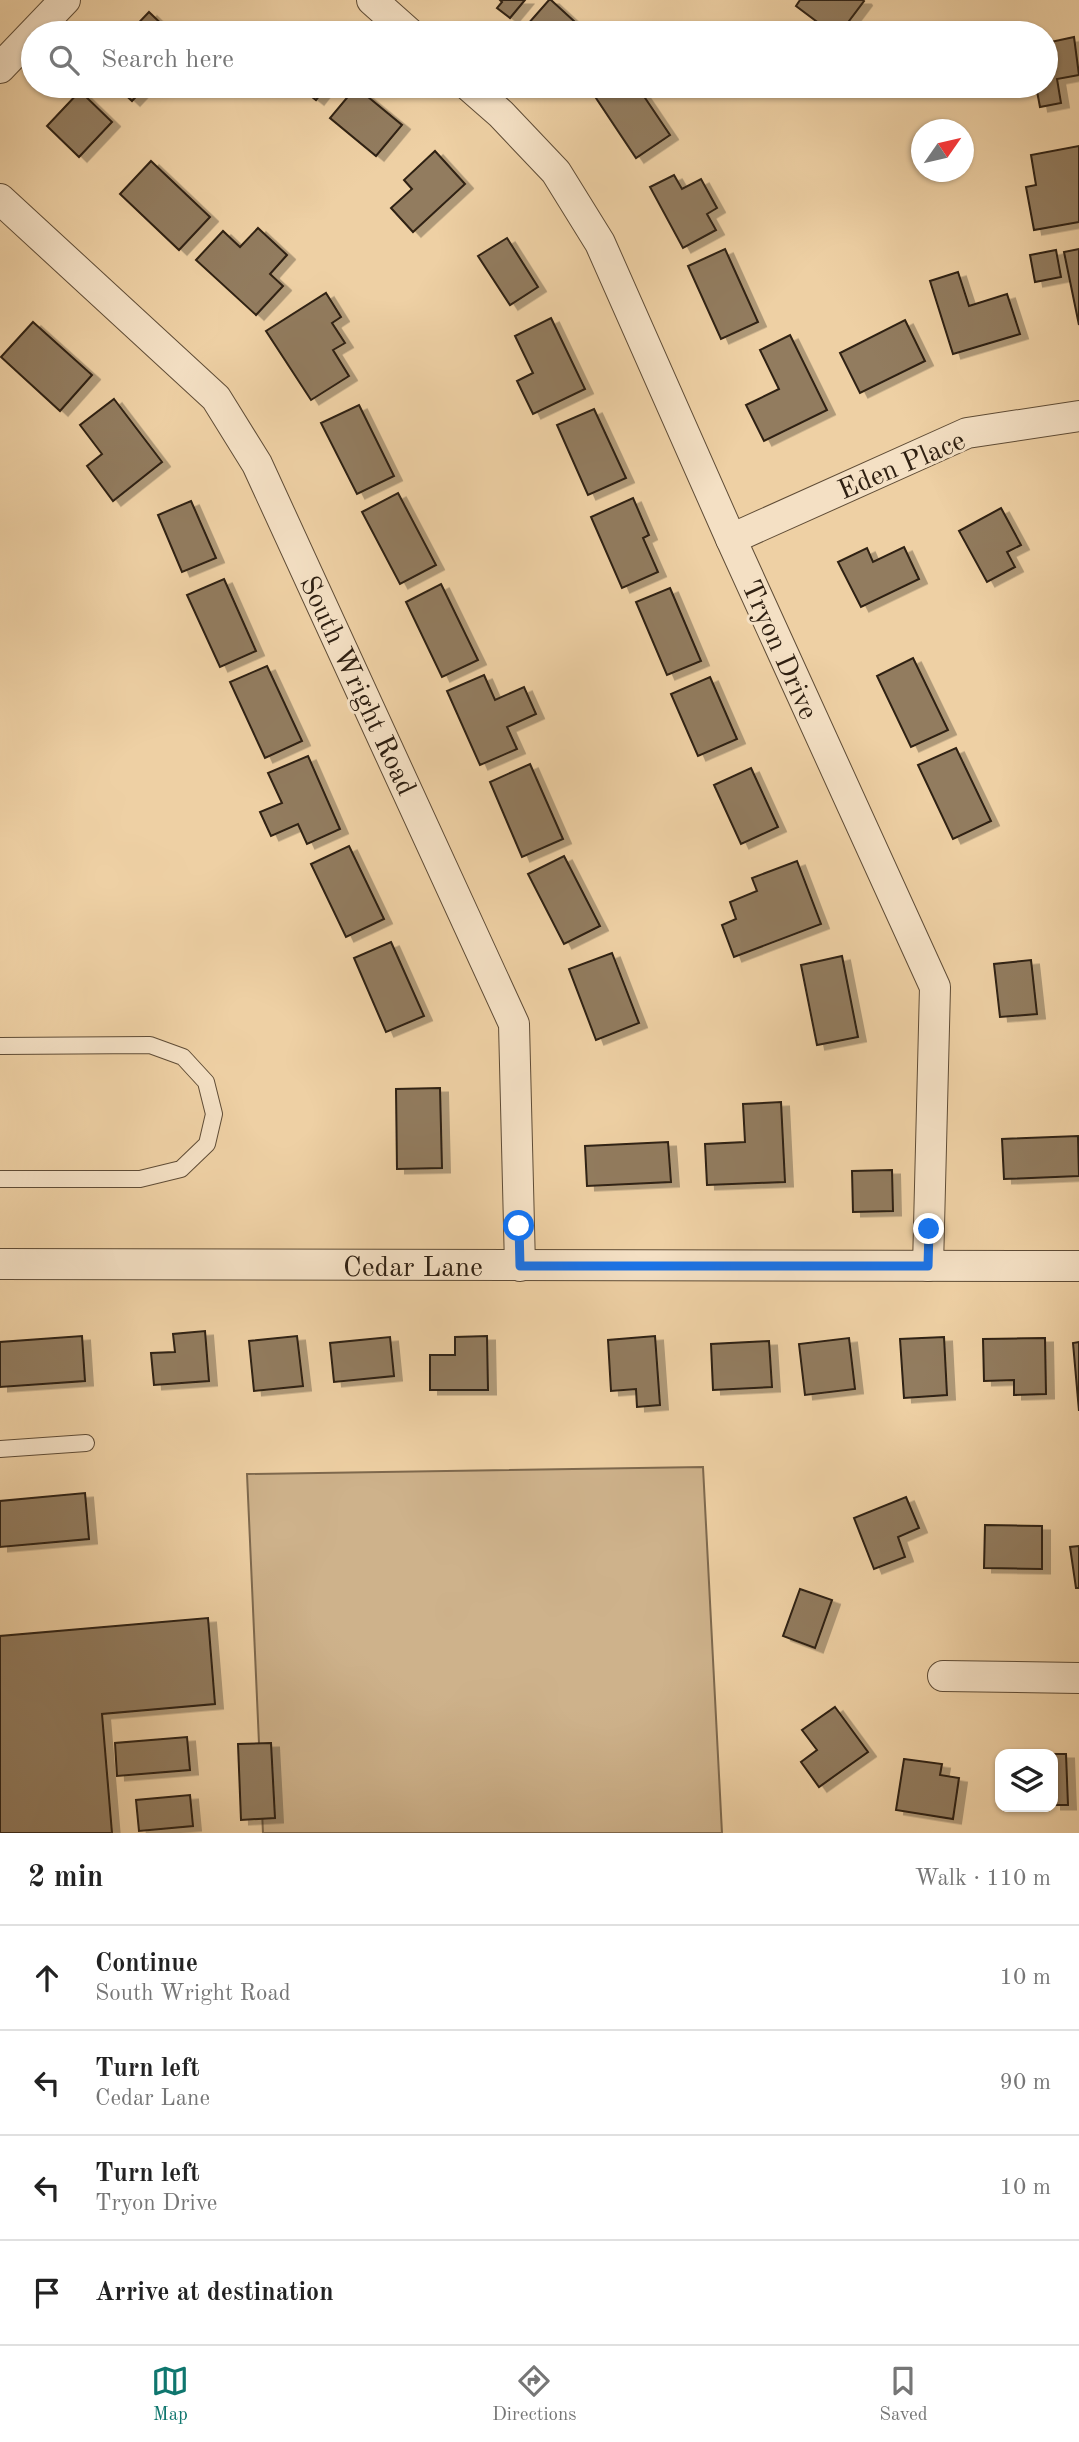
<!DOCTYPE html>
<html lang="en">
<head>
<meta charset="utf-8">
<style>
	body { margin:0; font-family:"Old Standard TT",serif; background:#f6f6f6; color:#222 }
	.controls { position:absolute; right:21px; bottom:21px; display:grid; overflow:hidden; border-radius:14px; box-shadow:0 2px 5px #0004 }
	.controls button { width:63px; height:63px; display:grid; place-items:center; padding:0; border:0; border-bottom:2px solid #e0e0e0; background:#fff; color:#222; font:35px sans-serif }
	.compass { position:absolute; left:911px; top:119px; width:63px; height:63px; border-radius:50%; background:#fff; box-shadow:0 2px 5px #0004; rotate:56deg }
	.stop { position:absolute; width:21px; height:21px; margin:-16px; border:5px solid #1a73e8; border-radius:50%; background:#fff }
	.stop.end { background:#1a73e8; border-color:#fff; box-shadow:0 2px 7px #0008 }
	.list { margin:0; padding:0; list-style:none }
	h2 { display:flex; justify-content:space-between; align-items:center; height:91px; margin:0; padding:0 28px; font-size:30px }
	h2 small { font-size:23px; font-weight:400; color:#767676 }
	.list li { display:grid; grid-template-columns:46px 1fr auto; gap:21px; align-items:center; box-sizing:border-box; height:105px; padding:0 28px; border-top:2px solid #e0e0e0 }
	.list b { display:block; font-size:26px; white-space:nowrap }
	.list p { margin:0; font-size:23px; white-space:nowrap; color:#767676 }
	.list em { font-size:23px; font-style:normal; color:#767676 }
	.icon { flex:none; width:38px; height:38px; fill:none; stroke:currentColor; stroke-width:2; stroke-linecap:round; stroke-linejoin:round }
	.map { position:relative; flex:none; width:1079px; height:1833px; overflow:hidden }
	.search { position:absolute; background:#fff; box-shadow:0 2px 5px #0004; left:21px; right:21px; top:21px; height:77px; display:flex; align-items:center; gap:18px; box-sizing:border-box; padding:0 24px; border-radius:38px; color:#767676; font-size:26px }
	.sheet { height:511px; background:#fff }
	nav { display:flex; justify-content:space-around; align-items:center; box-sizing:border-box; height:98px; border-top:2px solid #e0e0e0; background:#fff; font-size:19px; color:#767676 }
	nav a { display:grid; justify-items:center; gap:4px }
	nav .on { color:#0f766e }
	.map>svg:first-child { display:block }
	.green { fill:#ceb28b; stroke:#7e694e; stroke-width:2 }
	.building { fill:#927c5e; stroke:#2f2012; stroke-width:2; filter:url(#shadow) }
	.lines { fill:none; stroke-linecap:round; stroke-linejoin:round }
	.service-casing { stroke:#5f4c36; stroke-width:18 }
	.minor-casing { stroke:#5f4c36; stroke-width:32 }
	.service { stroke:#f4e0c4; stroke-width:16 }
	.minor { stroke:#f4e0c4; stroke-width:30 }
	.route { stroke:#1a73e8; stroke-width:9 }
	.labels { text-anchor:middle; stroke-width:6; stroke-linejoin:round; paint-order:stroke }
	.street-label { font-size:28px; fill:#2f2012; stroke:#f4e0c4 }
</style>
</head>
<body>
<div class="map">
<svg width="1079" height="1833" viewBox="0 0 1079 1833">
	<defs>
		<filter id="shadow"><feDropShadow dx="8" dy="4.5" stdDeviation="0" flood-color="#0004"/></filter>
	</defs>
	<rect width="100%" height="100%" fill="#eed0a4"/>
	<filter id="stains"><feTurbulence type="fractalNoise" baseFrequency=".00286" numOctaves="4"/><feColorMatrix values="0 0 0 0 .2 0 0 0 0 .09 0 0 0 0 .02 0 0 0 .5 -.17"/></filter>
	<radialGradient id="worn" r=".72"><stop offset=".6" stop-color="#630" stop-opacity="0"/><stop offset="1" stop-color="#630" stop-opacity=".3"/></radialGradient>
	<!-- green -->
	<polygon class="green" points="703,1467 722,1833 263,1833 247,1474"/>
	<!-- building -->
	<g class="building">
		<polygon points="500,0 525,0 510,18 497,8 502,2"/>
		<polygon points="549,0 551,0 587,33 520,33"/>
		<polygon points="800,0 863,0 864,1 840,33 832,33 796,6"/>
		<polygon points="149,12 171,33 124,33 127,30 129,33"/>
		<polygon points="904,24 932,33 901,33"/>
		<polygon points="1074,37 1079,75 1057,79 1061,103 1040,107 1036,86 1046,86 1046,43"/>
		<polygon points="116,86 146,86 132,101"/>
		<polygon points="298,86 327,86 316,100"/>
		<polygon points="609,86 637,86 670,135 636,158 594,95"/>
		<polygon points="356,87 402,125 376,156 330,118"/>
		<polygon points="80,91 112,122 79,157 47,126"/>
		<polygon points="1079,146 1079,222 1034,230 1026,187 1036,185 1031,155"/>
		<polygon points="435,151 465,184 413,232 391,208 412,189 404,180"/>
		<polygon points="151,161 210,217 179,250 120,194"/>
		<polygon points="674,175 682,189 701,179 717,208 707,214 716,230 683,248 650,187"/>
		<polygon points="258,228 287,255 270,274 283,286 256,315 196,260 223,231 240,247"/>
		<polygon points="507,238 538,287 510,305 478,256"/>
		<polygon points="725,249 758,322 721,339 688,266"/>
		<polygon points="1079,249 1079,325 1064,252"/>
		<polygon points="1056,250 1061,277 1035,282 1030,255"/>
		<polygon points="958,272 969,306 1007,294 1020,334 953,354 930,281"/>
		<polygon points="326,293 341,317 332,323 345,343 333,350 349,376 311,400 266,331"/>
		<polygon points="551,318 585,389 533,414 517,381 533,373 515,336"/>
		<polygon points="905,320 925,361 860,393 840,353"/>
		<polygon points="33,322 92,375 60,411 1,357"/>
		<polygon points="790,335 827,410 764,441 746,405 779,389 760,350"/>
		<polygon points="114,399 162,462 113,501 87,466 102,454 80,425"/>
		<polygon points="359,405 394,476 357,494 321,423"/>
		<polygon points="594,409 626,478 588,495 557,425"/>
		<polygon points="398,493 436,565 400,584 362,512"/>
		<polygon points="633,498 649,535 643,538 658,572 622,588 591,517"/>
		<polygon points="191,501 216,558 182,572 158,515"/>
		<polygon points="1001,508 1021,545 1007,552 1015,567 987,582 959,531"/>
		<polygon points="904,547 919,579 861,607 838,562 867,548 873,562"/>
		<polygon points="224,579 256,651 220,667 187,595"/>
		<polygon points="441,584 478,660 442,677 406,602"/>
		<polygon points="670,588 701,661 667,675 636,602"/>
		<polygon points="913,658 948,730 911,747 877,676"/>
		<polygon points="267,666 302,741 265,758 230,682"/>
		<polygon points="484,675 495,700 524,687 536,714 507,727 517,749 480,765 447,691"/>
		<polygon points="710,677 737,739 698,756 671,694"/>
		<polygon points="956,748 991,821 953,839 918,765"/>
		<polygon points="308,756 340,829 307,844 298,824 271,836 260,812 282,803 268,773"/>
		<polygon points="530,764 563,839 522,857 490,782"/>
		<polygon points="751,768 778,827 741,844 714,785"/>
		<polygon points="349,846 384,919 346,937 311,864"/>
		<polygon points="564,856 600,926 564,944 528,874"/>
		<polygon points="797,861 821,924 734,957 722,925 736,919 730,902 757,891 752,878"/>
		<polygon points="391,942 424,1016 386,1032 354,958"/>
		<polygon points="612,953 639,1023 596,1040 569,969"/>
		<polygon points="842,956 858,1037 817,1045 801,965"/>
		<polygon points="1031,960 1037,1014 1000,1017 994,964"/>
		<polygon points="440,1088 442,1168 397,1169 396,1089"/>
		<polygon points="781,1102 785,1182 707,1185 705,1144 745,1142 743,1104"/>
		<polygon points="1078,1136 1079,1176 1004,1179 1002,1139"/>
		<polygon points="668,1142 671,1182 587,1186 585,1146"/>
		<polygon points="892,1170 893,1211 853,1212 852,1171"/>
		<polygon points="205,1331 209,1381 154,1385 151,1353 175,1352 173,1334"/>
		<polygon points="82,1336 85,1381 0,1387 0,1342"/>
		<polygon points="297,1336 303,1386 254,1391 249,1341"/>
		<polygon points="487,1336 488,1390 430,1390 430,1355 455,1355 455,1337"/>
		<polygon points="655,1336 660,1405 637,1407 636,1389 611,1391 608,1340"/>
		<polygon points="390,1337 394,1376 334,1382 330,1343"/>
		<polygon points="944,1337 947,1395 904,1398 900,1339"/>
		<polygon points="849,1338 855,1389 805,1395 799,1344"/>
		<polygon points="1045,1338 1046,1394 1014,1395 1014,1380 984,1381 983,1339"/>
		<polygon points="769,1341 772,1387 713,1390 711,1344"/>
		<polygon points="1079,1342 1079,1411 1073,1343"/>
		<polygon points="85,1493 89,1539 0,1547 0,1501"/>
		<polygon points="906,1497 919,1528 898,1537 905,1557 874,1569 854,1518"/>
		<polygon points="985,1525 1042,1526 1042,1569 984,1568"/>
		<polygon points="1079,1546 1079,1588 1076,1588 1070,1547"/>
		<polygon points="800,1589 832,1600 815,1648 783,1636"/>
		<polygon points="208,1618 215,1704 102,1714 112,1833 0,1833 0,1636"/>
		<polygon points="835,1707 868,1752 819,1787 801,1762 817,1750 802,1730"/>
		<polygon points="187,1737 190,1770 117,1776 115,1743"/>
		<polygon points="271,1743 275,1818 241,1820 238,1744"/>
		<polygon points="1053,1754 1066,1754 1068,1805 1053,1805"/>
		<polygon points="904,1759 942,1764 940,1775 959,1778 953,1819 896,1810"/>
		<polygon points="190,1795 193,1826 139,1831 136,1800"/>
	</g>
	<g class="lines">
		<!-- service casing -->
		<g class="service-casing">
			<g id="service">
				<polyline points="0,1046 150,1045 183,1057 206,1082 214,1114 207,1144 181,1169 140,1179 0,1179"/>
				<polyline points="0,1449 86,1443"/>
			</g>
		</g>
		<!-- minor casing -->
		<g class="minor-casing">
			<g id="minor">
				<polyline points="372,0 409,33"/>
				<polyline points="0,68 65,0"/>
				<polyline points="469,86 501,114 556,172 600,243 731,539 935,987 928,1266"/>
				<polyline points="0,199 216,398 257,464 514,1024 520,1266"/>
				<polyline points="731,539 967,433 1079,416"/>
				<polyline points="0,1264 1079,1266"/>
				<polyline points="943,1676 1079,1678"/>
			</g>
		</g>
		<!-- service -->
		<use href="#service" class="service"/>
		<!-- minor -->
		<use href="#minor" class="minor"/>
	</g>
	<g class="lines">
		<!-- route -->
		<polyline class="route" points="519,1226 520,1266 928,1266 929,1229"/>
	</g>
	<g class="labels">
		<!-- street labels -->
		<g class="street-label">
			<text transform="translate(901 464) rotate(-23)" y="10">Eden Place</text>
			<text transform="translate(781 649) rotate(66)" y="10">Tryon Drive</text>
			<text transform="translate(359 685) rotate(65)" y="10">South Wright Road</text>
			<text x="413" y="1276">Cedar Lane</text>
		</g>
	</g>
	<rect width="100%" height="100%" filter="url(#stains)"/>
	<rect width="100%" height="100%" fill="url(#worn)"/>
</svg>
<div class="controls">
<button><svg class="icon" aria-label="layers" viewBox="0 0 24 24"><path d="M12 4l9 5-9 5-9-5zM3 14l9 5 9-5"/></svg></button>
</div>
<svg class="compass" viewBox="-18 -18 36 36"><path d="M0-13l5 13h-10z" fill="#e53935"/><path d="M0 13l5-13h-10z" fill="#767676"/></svg>
<div class="stop" style="left:519px;top:1226px"></div>
<div class="stop end" style="left:929px;top:1229px"></div>
<div class="search"><svg class="icon" aria-label="search" viewBox="0 0 24 24"><circle cx="10" cy="10" r="6"/><path d="M15 15l6 6"/></svg>Search here</div>
</div>
<section class="sheet">
<h2>2 min<small>Walk · 110 m</small></h2>
<ul class="list">
<li><svg class="icon" aria-label="ahead" viewBox="0 0 24 24"><path d="M12 20V5M6 11l6-6 6 6"/></svg><div><b>Continue</b><p>South Wright Road</p></div><em>10 m</em></li>
<li><svg class="icon" aria-label="left" viewBox="0 0 24 24"><path d="M17 20v-9H6M10 6l-5 5 5 5"/></svg><div><b>Turn left</b><p>Cedar Lane</p></div><em>90 m</em></li>
<li><svg class="icon" aria-label="left" viewBox="0 0 24 24"><path d="M17 20v-9H6M10 6l-5 5 5 5"/></svg><div><b>Turn left</b><p>Tryon Drive</p></div><em>10 m</em></li>
<li><svg class="icon" aria-label="arrive" viewBox="0 0 24 24"><path d="M6 21V4h12l-3 4 3 4H6"/></svg><div><b>Arrive at destination</b></div></li>
</ul>
</section>
<nav>
<a class="on"><svg class="icon" aria-label="map" viewBox="0 0 24 24"><path d="M3 6l6-2 6 2 6-2v14l-6 2-6-2-6 2zM9 4v14M15 6v14"/></svg>Map</a>
<a><svg class="icon" aria-label="directions" viewBox="0 0 24 24"><path d="M12 3l9 9-9 9-9-9zM9 14v-3h6M13 9l2 2-2 2"/></svg>Directions</a>
<a><svg class="icon" aria-label="saved" viewBox="0 0 24 24"><path d="M7 4h10v16l-5-4-5 4z"/></svg>Saved</a>
</nav>
</body>
</html>
